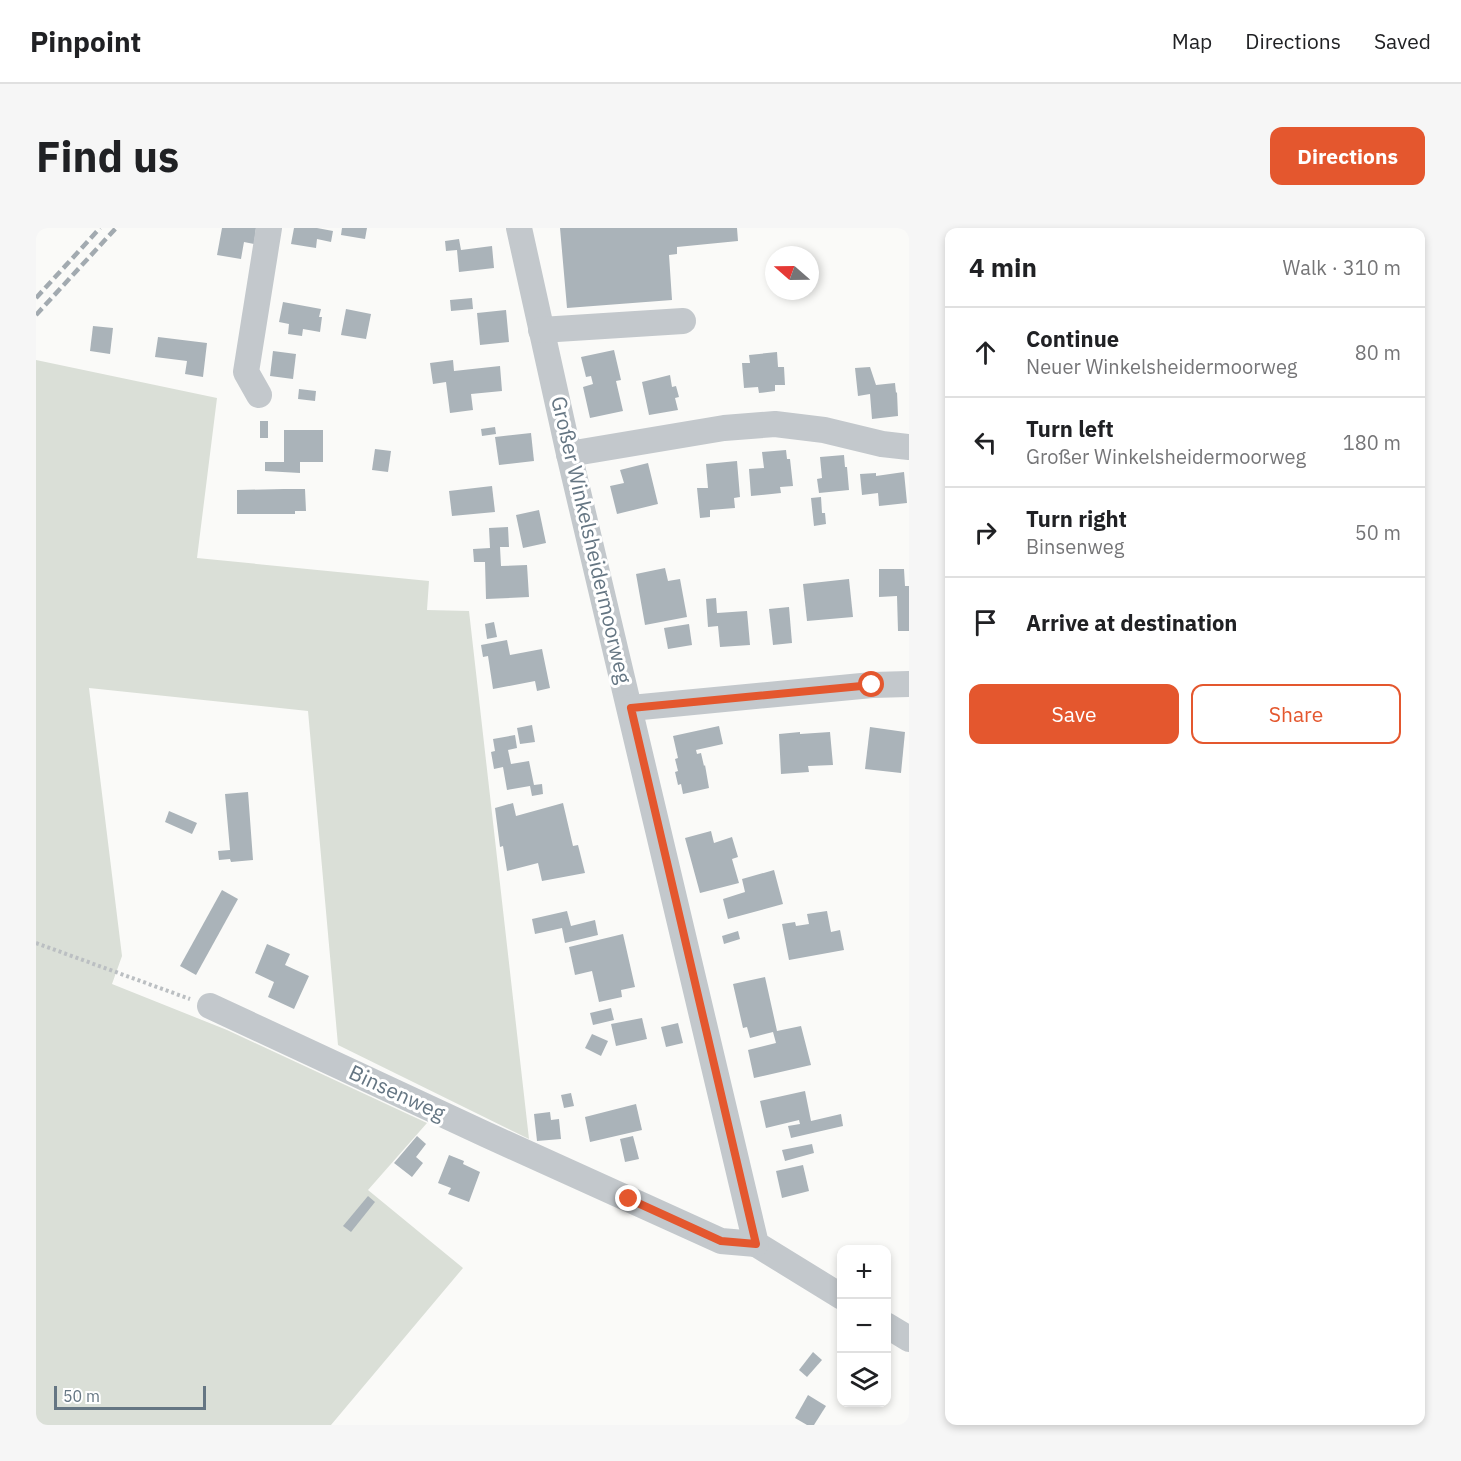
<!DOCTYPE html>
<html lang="en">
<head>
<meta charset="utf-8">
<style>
	body { margin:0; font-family:"IBM Plex Sans",sans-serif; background:#f6f6f6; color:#202124 }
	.controls { position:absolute; right:18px; bottom:18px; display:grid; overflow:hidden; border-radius:12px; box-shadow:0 3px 9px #0003 }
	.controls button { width:54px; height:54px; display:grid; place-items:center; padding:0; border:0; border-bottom:2px solid #e0e0e0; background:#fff; color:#202124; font:30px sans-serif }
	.compass { position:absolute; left:729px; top:18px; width:54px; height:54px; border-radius:50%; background:#fff; box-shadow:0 3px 9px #0003; rotate:290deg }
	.scale { position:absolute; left:18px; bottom:15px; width:152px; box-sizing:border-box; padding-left:6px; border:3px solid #657683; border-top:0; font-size:16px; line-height:21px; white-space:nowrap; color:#657683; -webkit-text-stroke:4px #fff; paint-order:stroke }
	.stop { position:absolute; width:18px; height:18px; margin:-14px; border:4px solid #e4572e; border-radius:50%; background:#fff }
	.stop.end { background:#e4572e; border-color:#fff; box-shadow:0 2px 6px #0008 }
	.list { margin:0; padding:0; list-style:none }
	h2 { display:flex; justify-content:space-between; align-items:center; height:78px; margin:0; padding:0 24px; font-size:26px }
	h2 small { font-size:20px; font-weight:400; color:#757577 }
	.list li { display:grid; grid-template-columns:39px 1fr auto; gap:18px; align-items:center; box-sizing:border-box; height:90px; padding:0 24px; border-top:2px solid #e0e0e0 }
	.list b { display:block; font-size:22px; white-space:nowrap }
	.list p { margin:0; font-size:20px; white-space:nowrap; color:#757577 }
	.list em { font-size:20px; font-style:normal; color:#757577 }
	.actions { display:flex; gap:12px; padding:18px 24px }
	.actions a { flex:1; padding:14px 0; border:2px solid #e4572e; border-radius:12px; text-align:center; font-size:21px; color:#e4572e }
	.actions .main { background:#e4572e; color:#fff }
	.icon { flex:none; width:33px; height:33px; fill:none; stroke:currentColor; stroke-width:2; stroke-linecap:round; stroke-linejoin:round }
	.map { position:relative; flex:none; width:873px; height:1197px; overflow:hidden; border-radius:12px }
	header { display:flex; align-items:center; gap:36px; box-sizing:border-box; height:84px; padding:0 30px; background:#fff; border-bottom:2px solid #e0e0e0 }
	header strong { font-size:28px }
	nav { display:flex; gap:33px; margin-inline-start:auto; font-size:21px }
	.intro { display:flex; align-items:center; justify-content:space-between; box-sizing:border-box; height:144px; padding:0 36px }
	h1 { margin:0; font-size:42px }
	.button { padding:15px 27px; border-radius:12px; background:#e4572e; color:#fff; font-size:21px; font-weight:700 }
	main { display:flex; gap:36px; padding:0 36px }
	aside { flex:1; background:#fff; border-radius:12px; box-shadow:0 3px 9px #0003 }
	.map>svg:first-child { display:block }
	.green { fill:#dadfd7 }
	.building { fill:#aab3b9 }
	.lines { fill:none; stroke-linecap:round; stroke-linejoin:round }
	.path { stroke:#bbbfc2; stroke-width:4; stroke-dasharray:3 3; stroke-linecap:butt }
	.minor { stroke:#c3c8cc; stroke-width:26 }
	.rail { stroke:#a2aab0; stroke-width:4.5; stroke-dasharray:9 4.5; stroke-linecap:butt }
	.route { stroke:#e4572e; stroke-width:8 }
	.labels { text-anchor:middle; stroke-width:6; stroke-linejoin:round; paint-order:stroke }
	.street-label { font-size:21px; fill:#657683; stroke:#fff }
</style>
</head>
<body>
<header>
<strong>Pinpoint</strong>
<nav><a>Map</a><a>Directions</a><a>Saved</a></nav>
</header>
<div class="intro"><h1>Find us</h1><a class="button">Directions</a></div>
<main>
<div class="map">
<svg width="873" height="1197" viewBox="0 0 873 1197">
	<rect width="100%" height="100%" fill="#fafaf8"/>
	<!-- green -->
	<polygon class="green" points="0,132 181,170 161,330 393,353 391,382 433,383 493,911 302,817 272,483 53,460 86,728 76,756 191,802 391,895 332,962 427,1040 295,1197 0,1197"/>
	<!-- building -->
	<g class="building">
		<polygon points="186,0 220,0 218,16 208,14 205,31 181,27"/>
		<polygon points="258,0 281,0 297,3 295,14 281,11 280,20 255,16"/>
		<polygon points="306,0 331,0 329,11 305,7"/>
		<polygon points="524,0 701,0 702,13 641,19 641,26 633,27 636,72 531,80"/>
		<polygon points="423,11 425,22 456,18 458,40 423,44 421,22 410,23 409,13"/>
		<polygon points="436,70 437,81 415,83 414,72"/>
		<polygon points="247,74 285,81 283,89 286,89 284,104 267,101 266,108 252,106 253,96 243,94"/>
		<polygon points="310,81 335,86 330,111 305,107"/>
		<polygon points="470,82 473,114 444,117 441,85"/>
		<polygon points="57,98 77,100 74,126 54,123"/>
		<polygon points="122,109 171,115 167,149 149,146 151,133 119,129"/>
		<polygon points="578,122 585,152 580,153 587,183 554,190 547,159 557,156 555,148 550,149 545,129"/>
		<polygon points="237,123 260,126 257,151 234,148"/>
		<polygon points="741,124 742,139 748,139 749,157 739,157 739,163 723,165 722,159 708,160 706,135 714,135 713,127"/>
		<polygon points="417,132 418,143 464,138 466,163 435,166 437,182 414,185 410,154 397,156 394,135"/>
		<polygon points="834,139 840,157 859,155 860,165 861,164 862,188 836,191 834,166 822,168 819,140"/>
		<polygon points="634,147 636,159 640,158 643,169 639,170 642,182 613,187 606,154"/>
		<polygon points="263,161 280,163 279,173 262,171"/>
		<rect x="224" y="193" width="8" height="17"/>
		<polygon points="459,199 460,206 446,208 445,201"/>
		<polygon points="248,202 287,202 287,234 264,234 264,245 229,243 229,234 248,234"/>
		<polygon points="495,205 498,233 463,237 459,209"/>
		<polygon points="339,221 355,223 352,244 336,242"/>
		<polygon points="750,222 751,231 754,231 757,258 744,259 745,265 715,268 713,241 728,240 726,224"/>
		<polygon points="808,227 809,239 811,239 813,262 783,265 781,251 786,250 784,229"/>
		<polygon points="701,233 704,269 698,270 699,280 674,282 674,289 664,290 661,260 672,260 670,236"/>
		<polygon points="612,235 622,276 581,286 574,258 588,255 584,242"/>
		<polygon points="868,244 871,275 843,278 842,265 826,267 824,246 840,245 840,248"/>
		<polygon points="456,258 459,284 416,288 413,263"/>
		<polygon points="248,261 269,261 270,283 259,283 259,286 201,286 201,262"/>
		<polygon points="785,269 786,285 789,285 790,296 778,298 775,270"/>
		<polygon points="503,282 510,315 487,320 480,287"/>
		<polygon points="472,299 473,319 464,319 465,338 491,337 493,369 450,371 449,334 438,334 437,321 454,320 453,300"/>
		<polygon points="629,340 632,353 644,351 651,389 609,397 600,346"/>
		<polygon points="843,341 868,341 869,358 873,358 873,403 862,403 861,368 843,369"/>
		<polygon points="813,351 817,389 771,393 767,356"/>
		<polygon points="680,370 681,385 711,383 714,417 684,419 682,398 672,399 670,371"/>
		<polygon points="753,379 756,415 737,417 733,381"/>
		<polygon points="458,394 461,409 451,411 449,396"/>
		<polygon points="653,396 656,417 632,421 628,400"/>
		<polygon points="471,412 474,427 506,421 514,460 501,463 499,453 457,461 452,428 447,429 445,417"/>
		<polygon points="496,497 499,514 484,516 481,500"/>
		<polygon points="683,498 687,516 660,522 661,526 665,525 668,538 669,537 673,560 647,566 645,556 642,557 639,544 642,543 639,531 642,530 637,508"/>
		<polygon points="834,499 869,504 865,545 829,541"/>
		<polygon points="764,504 764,506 794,504 797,537 772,538 773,544 745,546 743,506"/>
		<polygon points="479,507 481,520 472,522 475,536 493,533 498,557 506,556 507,566 496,568 494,558 471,562 467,539 458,541 455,524 459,523 457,511"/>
		<polygon points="212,564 217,632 195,634 194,631 183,632 182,623 194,622 189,566"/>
		<polygon points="477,575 480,588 527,575 537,618 542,617 549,645 506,653 502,635 471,643 467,618 464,619 459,580"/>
		<polygon points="133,583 161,595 156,606 129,594"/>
		<polygon points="675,603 678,615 696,609 702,629 696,631 703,655 664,665 649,610"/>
		<polygon points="738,642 747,676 692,691 687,671 709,664 706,651"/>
		<polygon points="186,662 202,671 160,747 144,738"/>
		<polygon points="531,683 535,698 559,692 562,707 529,715 526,700 499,706 496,691"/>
		<polygon points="791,683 795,704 804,702 808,722 753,732 746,696 759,694 760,698 773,696 771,686"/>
		<polygon points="702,703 704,711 688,716 686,708"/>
		<polygon points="587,706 599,759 585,762 586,769 563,774 556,743 539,747 533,719"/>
		<polygon points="231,716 254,726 249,737 273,748 258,781 232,769 238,754 219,745"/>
		<polygon points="729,749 741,803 765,798 775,837 718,850 712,822 740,815 737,804 714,810 711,799 707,800 697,756"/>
		<polygon points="575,780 578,792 557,797 554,785"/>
		<polygon points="606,790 611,811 580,818 575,796"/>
		<polygon points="642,795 647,815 630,819 625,799"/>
		<polygon points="556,806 572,813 565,828 549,820"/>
		<polygon points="769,863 775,893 805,886 807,898 755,910 752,898 764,896 763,892 730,900 724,873"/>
		<polygon points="535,865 538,878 528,880 525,867"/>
		<polygon points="600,876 606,902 554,914 549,889"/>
		<polygon points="514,884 515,892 523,891 525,911 501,913 498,886"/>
		<polygon points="381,908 390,916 380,929 387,935 376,949 358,935"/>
		<polygon points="597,908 603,931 589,934 584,911"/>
		<polygon points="776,916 778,925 749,933 746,922"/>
		<polygon points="413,927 428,933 427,936 444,944 433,974 412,966 415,960 402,955"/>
		<polygon points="767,937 773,963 746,970 740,943"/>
		<polygon points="332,968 339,974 315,1004 307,998"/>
		<polygon points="777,1124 786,1132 771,1149 763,1142"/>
		<polygon points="772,1167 790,1178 778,1197 771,1197 759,1190"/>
	</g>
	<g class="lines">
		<!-- path -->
		<polyline class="path" points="0,715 154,771"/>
		<!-- minor -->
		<g class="minor">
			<polyline points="483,0 533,226 720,1016 806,1069"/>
			<polyline points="505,102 647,93"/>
			<polyline points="223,167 210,144 233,0"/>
			<polyline points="533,226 688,200 739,196 788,202 846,216 873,219"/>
			<polyline points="595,480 836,457 873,456"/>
			<polyline points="174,778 451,907 685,1013 720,1016"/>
			<polyline points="850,1097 873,1111"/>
		</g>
		<!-- rail -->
		<g class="rail">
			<polyline points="0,70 64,0"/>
			<polyline points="0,87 80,0"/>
		</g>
	</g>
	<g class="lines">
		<!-- route -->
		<polyline class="route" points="593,971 685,1013 720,1016 595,480 836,457"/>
	</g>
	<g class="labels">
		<!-- street labels -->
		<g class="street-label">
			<text transform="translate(555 312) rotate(77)" y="7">Großer Winkelsheidermoorweg</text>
			<text transform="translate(361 865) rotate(25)" y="7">Binsenweg</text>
		</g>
	</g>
</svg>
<div class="controls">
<button>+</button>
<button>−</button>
<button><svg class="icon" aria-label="layers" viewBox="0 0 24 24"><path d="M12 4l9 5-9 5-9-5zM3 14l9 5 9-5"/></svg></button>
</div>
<svg class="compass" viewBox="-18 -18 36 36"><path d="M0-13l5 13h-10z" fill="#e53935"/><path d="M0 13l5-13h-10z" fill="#757577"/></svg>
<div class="scale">50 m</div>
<div class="stop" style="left:836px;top:457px"></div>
<div class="stop end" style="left:593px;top:971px"></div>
</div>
<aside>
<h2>4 min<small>Walk · 310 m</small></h2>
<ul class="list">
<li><svg class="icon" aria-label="ahead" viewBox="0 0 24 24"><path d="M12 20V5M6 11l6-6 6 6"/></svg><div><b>Continue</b><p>Neuer Winkelsheidermoorweg</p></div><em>80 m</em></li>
<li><svg class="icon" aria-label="left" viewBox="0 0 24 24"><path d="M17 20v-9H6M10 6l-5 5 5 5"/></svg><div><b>Turn left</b><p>Großer Winkelsheidermoorweg</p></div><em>180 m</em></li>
<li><svg class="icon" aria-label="right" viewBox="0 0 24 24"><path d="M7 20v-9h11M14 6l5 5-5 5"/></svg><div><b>Turn right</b><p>Binsenweg</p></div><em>50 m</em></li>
<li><svg class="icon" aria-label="arrive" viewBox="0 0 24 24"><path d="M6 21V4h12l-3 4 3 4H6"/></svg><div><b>Arrive at destination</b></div></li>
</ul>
<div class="actions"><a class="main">Save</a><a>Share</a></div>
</aside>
</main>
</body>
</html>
